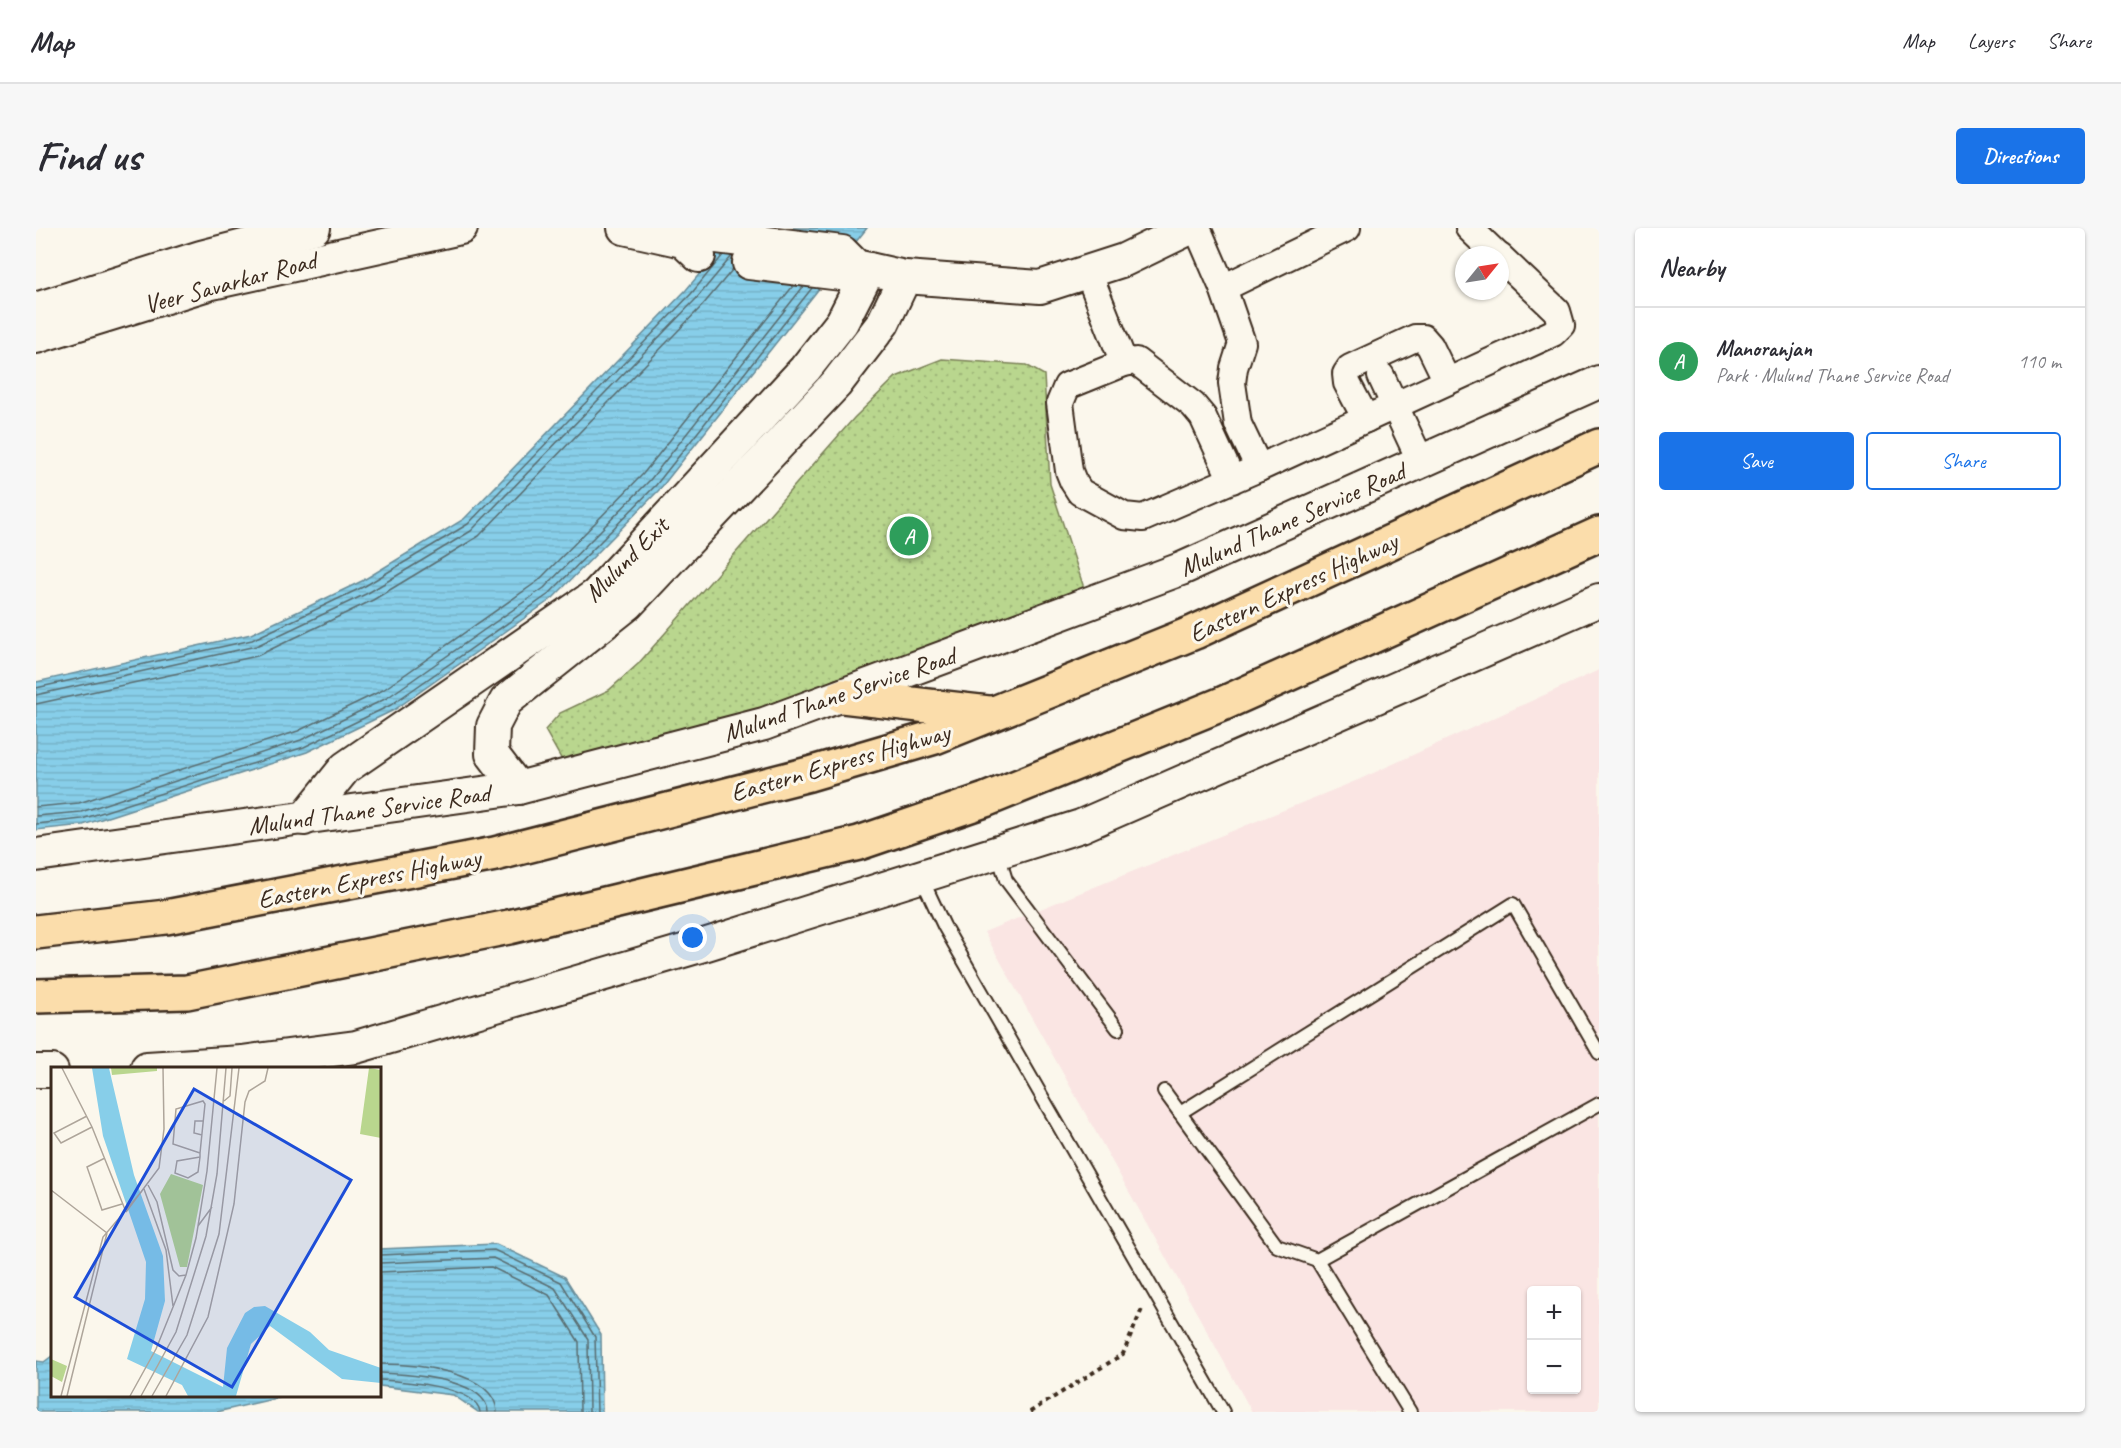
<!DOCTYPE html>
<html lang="en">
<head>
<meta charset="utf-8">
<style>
	body { margin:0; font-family:Caveat,sans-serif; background:#f7f7f7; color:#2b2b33 }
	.controls { position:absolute; right:18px; bottom:18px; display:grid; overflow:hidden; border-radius:6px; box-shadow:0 2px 4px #0004 }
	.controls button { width:54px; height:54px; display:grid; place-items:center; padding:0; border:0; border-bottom:2px solid #e1e1e2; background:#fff; color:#2b2b33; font:30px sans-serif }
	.compass { position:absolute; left:1419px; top:18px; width:54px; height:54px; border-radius:50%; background:#fff; box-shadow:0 2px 4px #0004; rotate:60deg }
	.you { position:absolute; left:657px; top:710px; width:21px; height:21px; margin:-15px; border:4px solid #fff; border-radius:50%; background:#1a73e8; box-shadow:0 0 0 9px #1a73e833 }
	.badge { display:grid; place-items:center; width:39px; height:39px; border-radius:50%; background:#1a73e8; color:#fff; font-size:20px; font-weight:700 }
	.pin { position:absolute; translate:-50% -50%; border:3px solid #fff; box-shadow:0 2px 6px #0006 }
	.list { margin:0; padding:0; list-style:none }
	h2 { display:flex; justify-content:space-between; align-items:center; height:78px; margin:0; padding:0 24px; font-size:26px }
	h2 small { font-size:20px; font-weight:400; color:#7c7c81 }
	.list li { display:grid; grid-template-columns:39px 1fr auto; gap:18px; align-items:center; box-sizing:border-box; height:108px; padding:0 24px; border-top:2px solid #e1e1e2 }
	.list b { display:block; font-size:22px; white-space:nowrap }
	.list p { margin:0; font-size:20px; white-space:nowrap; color:#7c7c81 }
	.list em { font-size:20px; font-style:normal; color:#7c7c81 }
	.actions { display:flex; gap:12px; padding:18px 24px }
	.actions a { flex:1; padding:14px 0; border:2px solid #1a73e8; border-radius:6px; text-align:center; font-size:21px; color:#1a73e8 }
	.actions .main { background:#1a73e8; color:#fff }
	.map { position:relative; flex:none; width:1563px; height:1184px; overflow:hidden; border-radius:6px }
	header { display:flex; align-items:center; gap:36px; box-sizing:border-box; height:84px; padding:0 30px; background:#fff; border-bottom:2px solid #e1e1e2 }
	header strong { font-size:28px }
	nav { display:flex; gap:33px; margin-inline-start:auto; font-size:21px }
	.intro { display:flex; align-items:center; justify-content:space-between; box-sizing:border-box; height:144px; padding:0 36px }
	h1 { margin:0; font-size:42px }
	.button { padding:15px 27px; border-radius:6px; background:#1a73e8; color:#fff; font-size:21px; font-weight:700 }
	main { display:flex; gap:36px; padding:0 36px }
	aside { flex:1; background:#fff; border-radius:6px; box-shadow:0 2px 4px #0004 }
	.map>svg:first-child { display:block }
	.built { fill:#fae5e3; fill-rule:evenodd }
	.park { fill:url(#park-dots); stroke:#7a8056; stroke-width:1.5 }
	.water { fill:url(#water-rules); stroke:#698c98; stroke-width:1.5 }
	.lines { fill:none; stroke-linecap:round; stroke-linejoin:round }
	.shore { stroke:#596c6f; stroke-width:1.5 }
	.service-casing { stroke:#3b2a1e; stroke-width:16 }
	.minor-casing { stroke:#3b2a1e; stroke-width:30 }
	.tertiary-casing { stroke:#3b2a1e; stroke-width:36 }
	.trunk-casing { stroke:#3b2a1e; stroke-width:38 }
	.path { stroke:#3b2a1e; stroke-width:4; stroke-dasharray:4.5 4.5; stroke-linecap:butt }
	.service { stroke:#fbf7ec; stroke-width:12 }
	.minor { stroke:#fbf7ec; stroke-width:26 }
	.tertiary { stroke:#fbf7ec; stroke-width:32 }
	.trunk { stroke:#fbddab; stroke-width:33 }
	.labels { text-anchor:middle; stroke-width:6; stroke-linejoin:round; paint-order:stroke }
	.street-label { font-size:26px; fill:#3b2a1e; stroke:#fbf7ec }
	.inset-road { fill:none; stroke:#aea59a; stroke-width:1.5 }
	.view { fill:#1d4ed8; fill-opacity:0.15; stroke:#1d4ed8; stroke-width:3 }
	.inset-edge { fill:none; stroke:#3b2a1e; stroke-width:3 }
</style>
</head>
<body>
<header>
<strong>Map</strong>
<nav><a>Map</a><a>Layers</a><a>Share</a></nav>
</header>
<div class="intro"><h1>Find us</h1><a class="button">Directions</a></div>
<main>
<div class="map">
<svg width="1563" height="1184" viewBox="0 0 1563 1184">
	<defs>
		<pattern id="park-dots" width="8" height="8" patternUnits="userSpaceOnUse" patternTransform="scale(1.5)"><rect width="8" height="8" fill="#b9d68e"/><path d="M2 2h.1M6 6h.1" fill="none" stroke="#a0b87a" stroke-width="1.8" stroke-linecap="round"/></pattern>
		<pattern id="water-rules" width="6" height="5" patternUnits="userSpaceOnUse" patternTransform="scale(1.5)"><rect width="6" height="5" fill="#87cee9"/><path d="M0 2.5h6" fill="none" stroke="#75b1c7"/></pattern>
	</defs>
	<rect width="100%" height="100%" fill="#fbf7ec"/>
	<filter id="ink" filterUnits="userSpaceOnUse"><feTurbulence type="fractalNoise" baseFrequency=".0167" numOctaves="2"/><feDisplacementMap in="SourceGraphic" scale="12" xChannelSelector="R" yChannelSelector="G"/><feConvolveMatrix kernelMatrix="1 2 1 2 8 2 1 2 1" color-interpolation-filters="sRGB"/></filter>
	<g filter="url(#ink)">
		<!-- built -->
		<path class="built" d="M1563 442V1184H1216L948 704 1322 552ZM1496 1062H1540V1162H1496Z"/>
		<!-- park -->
		<polygon class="park" points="906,131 990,137 1008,147 1014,256 1048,360 754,473 530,539 509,502 524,485 573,462 602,436 818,190 860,149"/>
		<!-- water -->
		<g class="water">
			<polygon points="702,0 831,0 624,261 517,370 358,482 271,524 47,597 0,602 0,454 215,406 326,353 428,291 650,62"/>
			<polygon points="460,1016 529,1049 565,1107 566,1184 442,1184 417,1167 344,1158 344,1021"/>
			<polygon points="16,1128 16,1168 250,1168 181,1184 0,1184 0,1133 8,1134"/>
		</g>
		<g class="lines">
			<!-- shore -->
			<g class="shore">
				<polyline points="0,460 216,412 329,358 432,296 655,66 687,27"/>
				<polyline points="0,467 220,418 332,365 435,303 660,71 696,28"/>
				<polyline points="0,476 221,428 337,372 443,308 666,78 697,41"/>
				<polyline points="0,579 43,575 262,503 347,462 502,353 607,246 757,58"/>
				<polyline points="0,588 45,584 265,512 351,470 508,360 614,252 767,59"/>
				<polyline points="0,596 46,591 268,519 355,477 513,366 620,257 776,60"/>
				<polyline points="344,1027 458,1022 525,1054 559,1109 561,1184"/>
				<polyline points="344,1035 457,1030 519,1060 552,1111 553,1184"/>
				<polyline points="344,1044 455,1039 513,1067 543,1114 544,1184"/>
				<path d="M344 1136C375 1136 459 1142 461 1184"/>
				<path d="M344 1145C369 1146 450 1150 452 1184"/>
				<path d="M344 1152C365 1153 441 1158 444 1184"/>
			</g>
			<!-- service casing -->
			<g class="service-casing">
				<g id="service">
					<polyline points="962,626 970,652 1082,801"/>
					<polyline points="885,649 908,698 1187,1184"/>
					<polyline points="1128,863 1241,1018 1281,1032 1563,876"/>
					<polyline points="1144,885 1477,676 1563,825"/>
					<polyline points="1281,1032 1374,1184"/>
				</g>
			</g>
			<!-- minor casing -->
			<g class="minor-casing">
				<g id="minor">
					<polyline points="1161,0 1187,60"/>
					<polyline points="1433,0 1461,27"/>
					<polyline points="1052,44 1088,135"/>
					<polyline points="1345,148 1385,234"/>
					<polyline points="1330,191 1311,155 1310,146 1314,140 1379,110 1387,110 1394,118 1411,153"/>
					<polyline points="1223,240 1202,196 1196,155 1198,140 1206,115 1187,60 1311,0"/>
					<polyline points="1196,252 1167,189 1157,177 1100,133 1088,135 1031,158 1024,175 1033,243 1037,253 1044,264 1088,288 1107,290 1223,240 1517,105 1525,97 1521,83 1464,29"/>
				</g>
			</g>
			<!-- tertiary casing -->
			<g class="tertiary-casing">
				<g id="tertiary">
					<polyline points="588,0 647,13 663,28"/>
					<polyline points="647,13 672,8 806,24 820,38 869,49 1004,59 1088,32 1154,0"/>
					<polyline points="713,35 805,46 820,38"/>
					<polyline points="0,81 165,29 278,0"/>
					<polyline points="0,109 172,56 425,0"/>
					<polyline points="482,560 456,526 457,498 470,473 592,376 800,156 847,95 869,49"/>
					<polyline points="268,591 309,540 560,367 769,141 806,94 833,41"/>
					<polyline points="0,627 482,560 728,496 1145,341 1563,154"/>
					<polyline points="111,840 206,834 320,819 671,716 1045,598 1563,372"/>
					<polyline points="0,843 16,843"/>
				</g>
			</g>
			<!-- trunk casing -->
			<g class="trunk-casing">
				<g id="trunk">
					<polyline points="806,468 953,485"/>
					<polyline points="0,704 130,689 459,626 773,546 899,509 1159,404 1563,218"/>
					<polyline points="0,768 151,764 473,699 823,615 949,572 1186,476 1563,306"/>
				</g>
			</g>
			<!-- path -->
			<polyline class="path" points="994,1184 1087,1126 1106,1081"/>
			<!-- service -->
			<use href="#service" class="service"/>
			<!-- minor -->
			<use href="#minor" class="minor"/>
			<!-- tertiary -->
			<use href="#tertiary" class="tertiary"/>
			<!-- trunk -->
			<use href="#trunk" class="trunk"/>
		</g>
	</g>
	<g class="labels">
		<!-- street labels -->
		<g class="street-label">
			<text transform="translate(194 54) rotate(-15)" y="9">Veer Savarkar Road</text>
			<text transform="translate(1256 291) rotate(-24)" y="9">Mulund Thane Service Road</text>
			<text transform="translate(590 331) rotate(-45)" y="9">Mulund Exit</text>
			<text transform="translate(1257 359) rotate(-25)" y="9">Eastern Express Highway</text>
			<text transform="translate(803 466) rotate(-19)" y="9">Mulund Thane Service Road</text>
			<text transform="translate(804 534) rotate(-16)" y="9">Eastern Express Highway</text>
			<text transform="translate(333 581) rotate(-8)" y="9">Mulund Thane Service Road</text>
			<text transform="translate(333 650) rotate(-11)" y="9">Eastern Express Highway</text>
		</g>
	</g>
	<!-- overview -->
	<g transform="translate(15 839)">
		<rect width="330" height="330" fill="#fbf7ec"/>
		<path d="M60 1H106V4L61 8ZM318 1 330 3V71L309 67ZM120 107 152 118 136 200H129L109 127ZM0 292 16 299 11 315 0 309Z" fill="#b9d68e"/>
		<path d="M41 1H58L83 108 112 189 114 234 100 284 172 320 176 281 194 246 203 240 214 239 259 265 278 283 330 301V316L291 312 219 259 200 277 185 329H137L131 318 76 292 94 232 95 195 52 69Z" fill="#87cee9"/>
		<path class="inset-road" d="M11 1 41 60 75 145M173 34 179 29 181 1M36 49 3 66 10 76 41 60M151 68 143 66 144 54H152M149 90 126 94 124 106 137 111 147 105 149 90V86L154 37 152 34 125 42 122 77 149 86M54 91 36 100 51 143 71 137M97 118 106 135 122 203 128 209 135 208M93 122 115 183 122 239M0 123 56 166M75 145 108 101 113 62 112 1M147 159 161 140M10 329 52 170 91 124M16 329 56 166M79 329 105 282 135 208 145 171 156 104 166 1M90 329 125 265 155 169 166 107 175 1M101 329 136 268 168 167 188 1M115 329 157 250 183 137 194 35 198 24 214 14 217 1"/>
		<path class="view" d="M143 22 300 113 181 320 24 230Z"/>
		<rect width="330" height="330" class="inset-edge"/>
	</g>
</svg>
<div class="controls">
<button>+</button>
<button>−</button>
</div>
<svg class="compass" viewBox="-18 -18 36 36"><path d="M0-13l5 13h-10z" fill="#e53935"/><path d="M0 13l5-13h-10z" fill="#7c7c81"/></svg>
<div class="you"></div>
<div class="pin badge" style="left:873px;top:308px;background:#2e9e5b">A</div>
</div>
<aside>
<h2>Nearby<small></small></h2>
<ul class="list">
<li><span class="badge" style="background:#2e9e5b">A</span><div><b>Manoranjan</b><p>Park · Mulund Thane Service Road</p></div><em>110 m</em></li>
</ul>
<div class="actions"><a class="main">Save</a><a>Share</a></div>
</aside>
</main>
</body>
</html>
